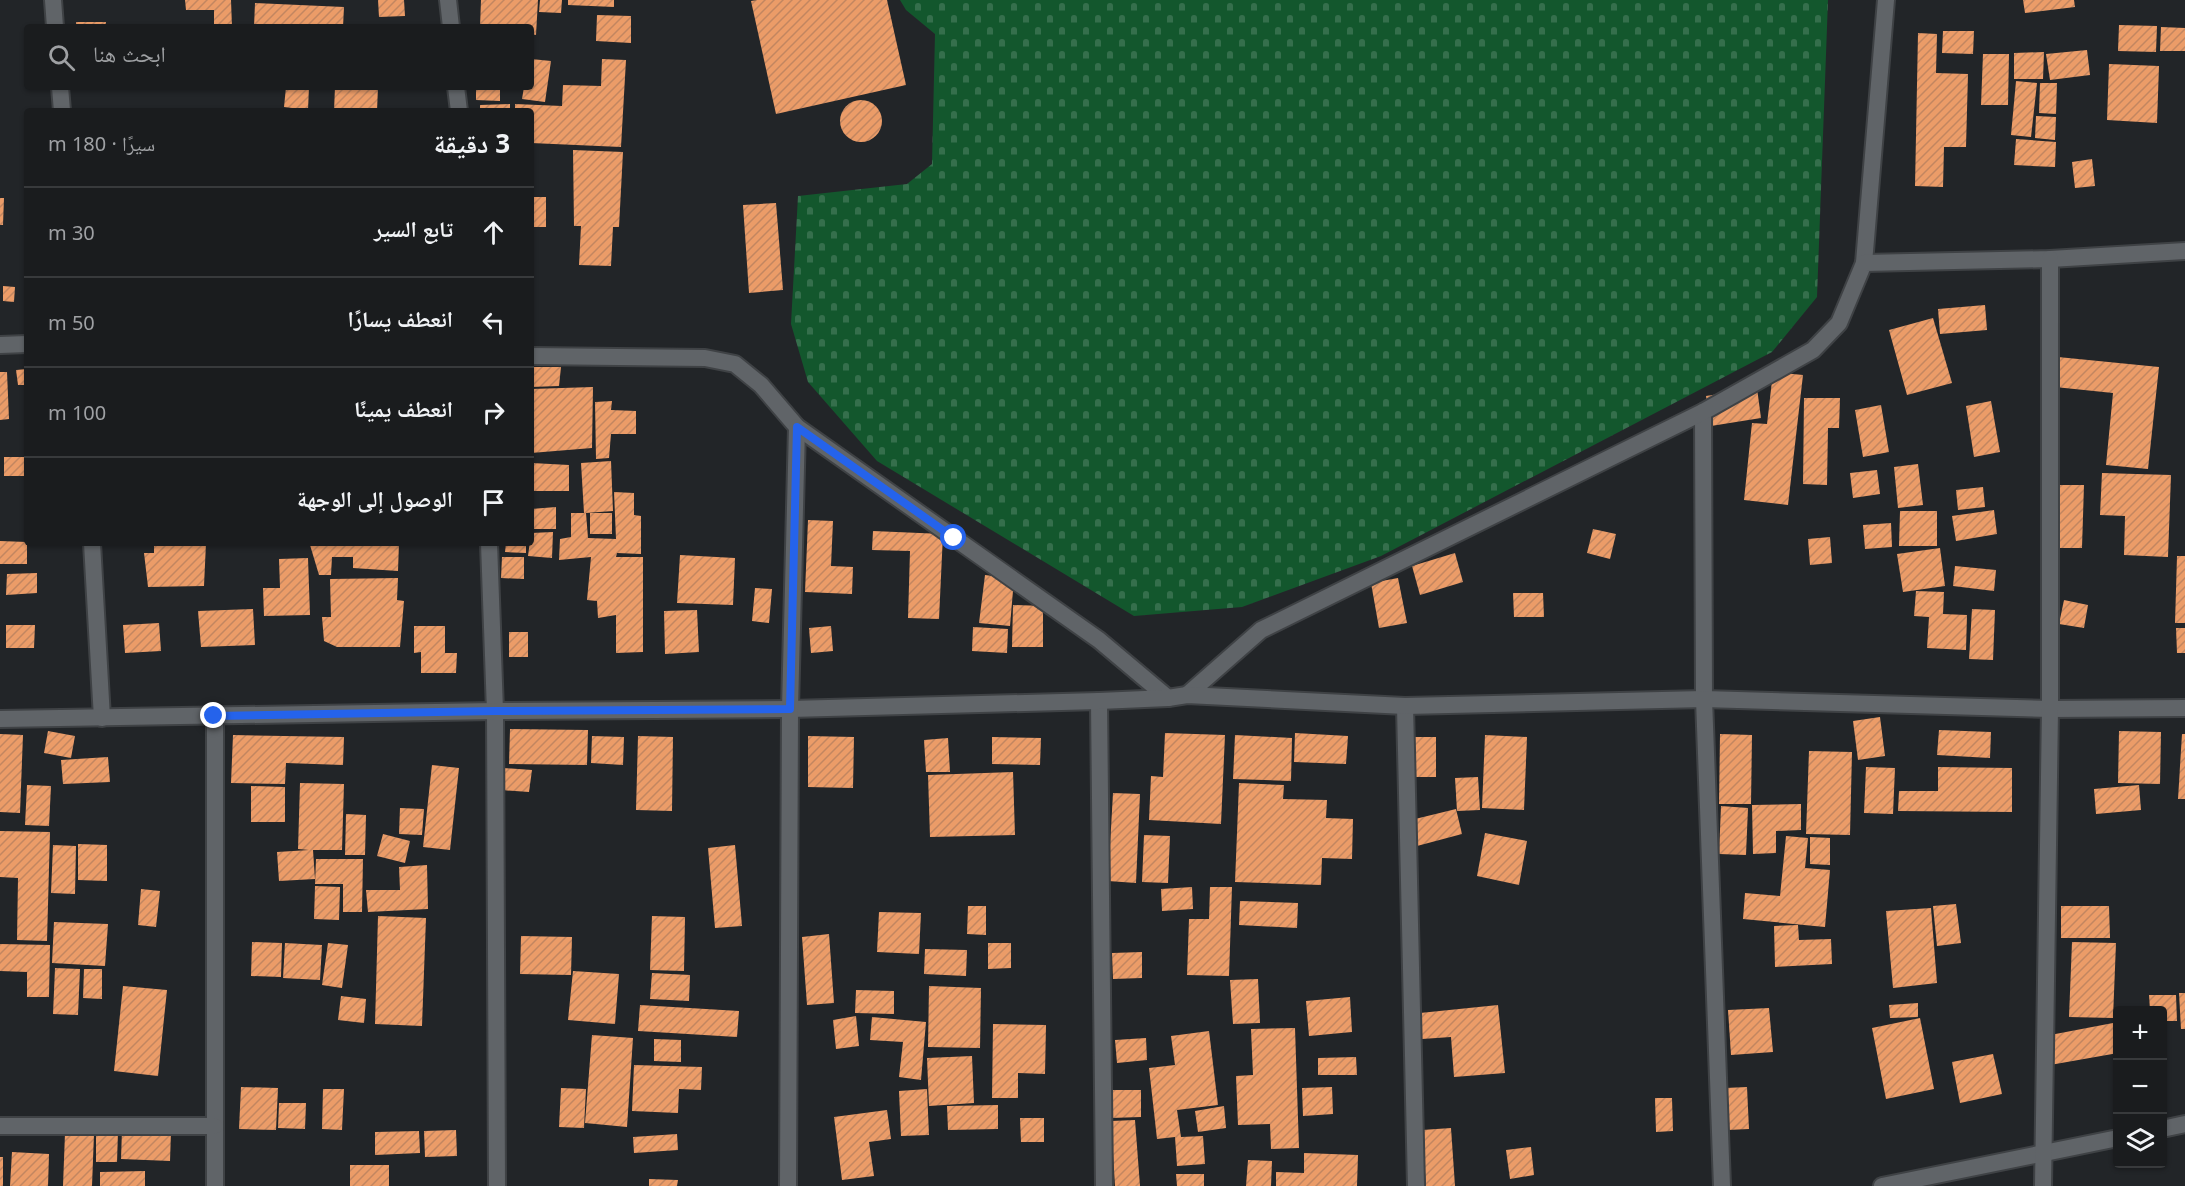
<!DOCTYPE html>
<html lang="ar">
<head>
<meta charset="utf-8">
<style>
	body { margin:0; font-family:"Noto Sans","Noto Naskh Arabic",sans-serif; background:#27292b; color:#f1f3f6; direction:rtl }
	.controls { position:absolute; right:18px; bottom:18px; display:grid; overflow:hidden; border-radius:6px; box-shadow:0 2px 4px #0004 }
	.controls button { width:54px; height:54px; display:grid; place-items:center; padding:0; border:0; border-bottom:2px solid #383a3c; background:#1a1c1e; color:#f1f3f6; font:30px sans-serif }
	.stop { position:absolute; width:18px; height:18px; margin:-14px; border:4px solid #2563eb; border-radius:50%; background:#fff }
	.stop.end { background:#2563eb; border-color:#fff; box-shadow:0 2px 6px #0008 }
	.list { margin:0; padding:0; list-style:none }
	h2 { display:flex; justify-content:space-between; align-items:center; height:78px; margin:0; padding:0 24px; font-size:26px }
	h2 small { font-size:20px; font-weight:400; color:#9fa1a4 }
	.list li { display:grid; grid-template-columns:39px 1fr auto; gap:18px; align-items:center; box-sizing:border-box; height:90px; padding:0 24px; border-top:2px solid #383a3c }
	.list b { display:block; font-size:22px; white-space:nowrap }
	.list em { font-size:20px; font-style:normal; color:#9fa1a4 }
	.icon { flex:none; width:33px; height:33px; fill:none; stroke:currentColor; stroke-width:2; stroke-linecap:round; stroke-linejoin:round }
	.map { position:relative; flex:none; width:2185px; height:1186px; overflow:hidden; direction:ltr }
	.search { position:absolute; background:#1a1c1e; box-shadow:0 2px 4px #0004; left:24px; top:24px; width:510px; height:66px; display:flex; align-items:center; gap:15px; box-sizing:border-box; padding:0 21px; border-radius:6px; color:#9fa1a4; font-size:22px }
	.panel { position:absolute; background:#1a1c1e; box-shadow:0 2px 4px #0004; left:24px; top:108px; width:510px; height:438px; border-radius:6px; direction:rtl }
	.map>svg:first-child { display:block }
	.cemetery { fill:url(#cemetery-stones) }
	.building { fill:url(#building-hatch) }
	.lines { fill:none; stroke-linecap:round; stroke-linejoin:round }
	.minor-casing { stroke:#3f4245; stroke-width:20 }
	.minor { stroke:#606468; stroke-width:16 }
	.route { stroke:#2563eb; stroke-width:8 }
</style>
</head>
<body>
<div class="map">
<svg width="2185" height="1186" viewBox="0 0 2185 1186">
	<defs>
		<pattern id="cemetery-stones" width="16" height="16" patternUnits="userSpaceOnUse" patternTransform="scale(1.5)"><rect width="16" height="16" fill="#13572d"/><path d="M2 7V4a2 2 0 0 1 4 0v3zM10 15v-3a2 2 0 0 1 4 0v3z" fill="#356f4c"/></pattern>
		<pattern id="building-hatch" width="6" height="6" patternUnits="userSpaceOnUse" patternTransform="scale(1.5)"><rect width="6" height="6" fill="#eb9c68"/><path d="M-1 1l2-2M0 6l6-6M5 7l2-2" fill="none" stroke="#c28660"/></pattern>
	</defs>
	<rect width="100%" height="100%" fill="#222528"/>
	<!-- cemetery -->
	<polygon class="cemetery" points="900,0 1828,0 1817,297 1772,352 1381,556 1242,607 1134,616 877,461 808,382 791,324 798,196 907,184 932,164 935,34 906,10"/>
	<!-- building -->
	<g class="building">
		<polygon points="185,0 231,0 232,27 214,27 214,10 186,10"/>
		<polygon points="378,0 404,0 405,16 379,17"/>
		<polygon points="481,0 538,0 536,35 531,34 531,27 480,27"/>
		<polygon points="540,0 562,0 561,13 539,12"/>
		<polygon points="568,0 614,0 614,7 568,5"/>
		<polygon points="757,0 887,0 906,85 776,114 751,1"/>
		<polygon points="2023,0 2074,0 2075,7 2025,13"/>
		<polygon points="255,3 344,7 343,27 254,27"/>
		<polygon points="597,15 631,16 631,43 596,41"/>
		<polygon points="76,22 106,22 105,27 76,27"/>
		<polygon points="2119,25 2157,26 2156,52 2118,51"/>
		<polygon points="2161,27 2185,28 2185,51 2160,51"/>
		<polygon points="1943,31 1974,31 1973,54 1942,53"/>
		<polygon points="1918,33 1937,34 1936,73 1968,74 1966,147 1944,147 1943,187 1915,186"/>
		<polygon points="2087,50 2090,75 2050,80 2046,54"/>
		<polygon points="2044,52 2043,79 2014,79 2014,53"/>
		<polygon points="1983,54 2009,54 2008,105 1981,105"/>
		<polygon points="531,59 551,61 545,102 522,99 524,87 531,87"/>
		<polygon points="602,59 626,60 621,147 531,143 531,111 515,111 515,104 562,106 563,85 601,86"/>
		<polygon points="2109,64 2159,66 2157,123 2107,120"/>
		<polygon points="2016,81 2037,83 2031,137 2011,135"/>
		<polygon points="2040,83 2057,83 2056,114 2039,113"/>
		<polygon points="286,87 309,87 308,110 284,107"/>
		<polygon points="335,87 378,87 377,111 334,111"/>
		<polygon points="476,87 500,87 500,101 476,100"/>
		<circle cx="861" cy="121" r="21"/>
		<polygon points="510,104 510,111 480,111 480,105"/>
		<polygon points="2036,116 2056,117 2055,140 2035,138"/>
		<polygon points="2016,139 2056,142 2055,167 2014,165"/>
		<polygon points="573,150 623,152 619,227 613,227 611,266 579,265 581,226 574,226"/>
		<polygon points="2092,159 2095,186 2075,188 2072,162"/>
		<rect x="531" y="197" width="15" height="30"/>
		<polygon points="0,198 4,198 3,225 0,225"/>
		<polygon points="776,203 783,290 749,293 743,205"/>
		<polygon points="3,286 15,287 14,302 3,301"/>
		<polygon points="1985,305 1987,330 1940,334 1938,309"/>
		<polygon points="1933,318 1952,383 1907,395 1889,330"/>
		<polygon points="2058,357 2159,367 2148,469 2106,465 2113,393 2055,387"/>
		<polygon points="531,367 561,367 559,386 531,387"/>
		<polygon points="27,369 27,385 18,385 16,370"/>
		<polygon points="0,372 7,372 9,419 0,420"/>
		<polygon points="1773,372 1803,375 1788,505 1744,500 1752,423 1767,424"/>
		<polygon points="593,387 592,448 531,453 531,389"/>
		<polygon points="1757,388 1761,418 1711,426 1706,396"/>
		<polygon points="1804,398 1840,398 1839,428 1828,428 1827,485 1803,484"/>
		<polygon points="612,401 611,410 636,411 636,434 611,434 609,458 596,459 595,402"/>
		<polygon points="1991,401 2000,452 1974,457 1966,406"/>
		<polygon points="1881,405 1889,452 1863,457 1855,410"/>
		<polygon points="4,457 26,457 25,476 4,476"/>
		<polygon points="611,461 613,511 586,513 588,538 616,539 614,492 634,493 634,515 641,516 641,554 617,553 616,557 643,557 643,652 616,653 616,615 598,618 597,601 587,600 591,557 559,560 560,539 571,537 571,513 584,513 581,463"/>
		<polygon points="532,463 569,465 569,491 531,491"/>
		<polygon points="1918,464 1923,505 1898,508 1894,467"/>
		<polygon points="1877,470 1880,494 1853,498 1850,473"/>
		<polygon points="2102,473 2171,475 2168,557 2124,555 2125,516 2100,515"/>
		<polygon points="2059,485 2084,485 2082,548 2057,548"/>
		<polygon points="1983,487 1985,507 1958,510 1956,490"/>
		<polygon points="556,507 556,529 531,529 531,509"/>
		<polygon points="1994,510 1997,534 1956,541 1952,516"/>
		<polygon points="1900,511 1937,511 1937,546 1899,546"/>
		<rect x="590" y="513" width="22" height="21"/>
		<polygon points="808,520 833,521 831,566 853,567 852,594 805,592"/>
		<polygon points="1891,523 1892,547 1865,549 1863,525"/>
		<polygon points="1593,529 1616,534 1610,559 1587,553"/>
		<polygon points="873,531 943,534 939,619 908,618 910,551 872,550"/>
		<polygon points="553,532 552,558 528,556 531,533"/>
		<polygon points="1830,537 1832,563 1810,565 1808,539"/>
		<polygon points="0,541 27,542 27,564 0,564"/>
		<polygon points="154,543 206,543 204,586 148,587 144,553 154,553"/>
		<polygon points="304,543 399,543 398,571 353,568 353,557 332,557 331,575 319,575 310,545 304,546"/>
		<polygon points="506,543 526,543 526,553 505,552"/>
		<polygon points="1940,548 1945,586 1903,592 1897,554"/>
		<polygon points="1455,553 1463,582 1420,595 1412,566"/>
		<polygon points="680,555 735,558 733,605 677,603"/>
		<polygon points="2177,556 2185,556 2185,623 2175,623"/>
		<polygon points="502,557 524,557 524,579 501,578"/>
		<polygon points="308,558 310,615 264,616 263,588 280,588 279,559"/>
		<polygon points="1955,566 1996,570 1994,591 1953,586"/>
		<polygon points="37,573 37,593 6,595 7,574"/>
		<polygon points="985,575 1014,579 1010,626 979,623"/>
		<polygon points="398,578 397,600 404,601 400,647 337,647 324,641 322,617 331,617 330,579"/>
		<polygon points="1398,578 1407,623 1379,628 1371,583"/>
		<polygon points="755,588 772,589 769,623 752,621"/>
		<polygon points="1916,591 1944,592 1943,614 1967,615 1966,650 1927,648 1929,617 1914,616"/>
		<polygon points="1513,593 1543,593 1544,617 1514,617"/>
		<polygon points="2064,600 2088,605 2084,628 2059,624"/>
		<polygon points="1013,605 1043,606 1043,647 1012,647"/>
		<polygon points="253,609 255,645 201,647 198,611"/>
		<polygon points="1972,609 1995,610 1993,660 1969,659"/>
		<polygon points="697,610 699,652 665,654 664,611"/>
		<polygon points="159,623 161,651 125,653 123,625"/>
		<polygon points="6,625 35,625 34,648 6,648"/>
		<polygon points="414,626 445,626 445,653 457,653 456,673 421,673 421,652 414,653"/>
		<polygon points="831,626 833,651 811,653 809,628"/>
		<polygon points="973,627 1008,629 1007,653 972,651"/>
		<polygon points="2176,628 2185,628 2185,653 2177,653"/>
		<rect x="509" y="632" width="19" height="25"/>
		<polygon points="1880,717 1885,756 1858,760 1853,721"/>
		<polygon points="510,729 588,730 587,765 509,764"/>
		<polygon points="1939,730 1991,732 1990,758 1937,755"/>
		<polygon points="48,731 75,736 71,758 44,753"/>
		<polygon points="2119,731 2161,732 2160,784 2118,783"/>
		<polygon points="1165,733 1225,735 1221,824 1149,820 1151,776 1163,777"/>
		<polygon points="1295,733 1348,736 1346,764 1294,762"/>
		<polygon points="0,734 23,735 20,813 0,812"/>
		<polygon points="1720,734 1752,735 1751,804 1719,804"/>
		<polygon points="2182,734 2185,734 2185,799 2178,799"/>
		<polygon points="233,735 344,737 343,765 286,763 285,784 231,783"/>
		<polygon points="1235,735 1292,738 1291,781 1233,779"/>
		<polygon points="1485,735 1527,737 1524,810 1482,808"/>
		<polygon points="592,736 624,737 623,765 591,763"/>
		<polygon points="638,736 673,737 672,811 636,810"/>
		<polygon points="808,736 854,737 853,788 808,787"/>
		<polygon points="992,737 1041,738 1040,765 992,764"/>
		<rect x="1411" y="737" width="25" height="40"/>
		<polygon points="948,738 950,772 926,772 924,740"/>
		<polygon points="1809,751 1852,752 1850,835 1806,834"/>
		<polygon points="108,757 110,782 63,784 61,760"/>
		<polygon points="432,765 459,768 450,850 423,847"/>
		<polygon points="1866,767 1895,768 1893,814 1864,813"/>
		<polygon points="1938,767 2012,768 2012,812 1898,811 1899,791 1938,791"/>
		<polygon points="503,768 532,770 529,792 501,790"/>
		<polygon points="1013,772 1015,835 930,837 928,775"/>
		<polygon points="1478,777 1480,810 1457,811 1455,778"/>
		<polygon points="300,783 344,784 342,850 313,850 315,879 279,881 277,852 309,850 298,849"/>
		<polygon points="1239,783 1284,785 1283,799 1327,800 1326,818 1353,819 1352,859 1322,858 1321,885 1235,882"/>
		<polygon points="27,785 51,786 49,826 25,825"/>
		<polygon points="2139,785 2141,810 2096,814 2094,789"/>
		<polygon points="251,786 285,787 285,822 251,822"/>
		<polygon points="1113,793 1140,794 1136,883 1108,881"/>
		<polygon points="1801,804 1801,830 1776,831 1776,853 1753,854 1752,805"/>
		<polygon points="1721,806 1748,808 1746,855 1719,854"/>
		<polygon points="400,808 424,809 422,835 399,834"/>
		<polygon points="1456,809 1462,834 1417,846 1411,820"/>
		<polygon points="346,814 366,815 365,855 345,855"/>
		<polygon points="0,831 50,832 47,941 17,940 18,878 0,877"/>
		<polygon points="1485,833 1527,841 1519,885 1477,876"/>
		<polygon points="383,834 410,841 405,863 377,856"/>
		<polygon points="1144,835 1170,836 1168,883 1142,882"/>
		<polygon points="1786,836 1808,838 1805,868 1830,870 1825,927 1743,919 1745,893 1780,896"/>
		<polygon points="1810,837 1830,838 1830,865 1810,864"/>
		<polygon points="78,844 107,845 107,881 78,880"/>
		<polygon points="53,845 76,846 75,894 51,893"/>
		<polygon points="735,845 742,926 715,928 708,848"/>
		<polygon points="316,859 363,859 362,912 343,912 343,884 315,884"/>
		<polygon points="427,865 428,909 368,912 366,890 400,890 399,867"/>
		<polygon points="315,886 340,887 339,920 314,919"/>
		<polygon points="1192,887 1193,909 1162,911 1161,889"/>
		<polygon points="1210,887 1232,887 1229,976 1187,975 1189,919 1209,919"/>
		<polygon points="141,889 160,891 156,927 138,925"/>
		<polygon points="1240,901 1298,903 1297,928 1239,925"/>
		<polygon points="1956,904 1961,943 1937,946 1933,906"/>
		<polygon points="968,906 986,906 986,935 967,934"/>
		<polygon points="2061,906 2109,906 2110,938 2061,938"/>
		<polygon points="1931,908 1937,983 1893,988 1886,911"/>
		<polygon points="879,912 921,913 919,954 877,952"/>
		<polygon points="378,916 426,918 422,1026 375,1024"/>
		<polygon points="652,916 685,917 684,971 650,970"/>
		<polygon points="54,922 108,924 105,966 52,963"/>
		<polygon points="1798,925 1799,940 1831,939 1832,964 1775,967 1774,926"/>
		<polygon points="829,934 834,1003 807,1005 802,937"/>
		<polygon points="521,936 572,937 571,975 520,974"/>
		<polygon points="252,942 282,943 281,977 251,976"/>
		<polygon points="2072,942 2116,943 2113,1018 2069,1017"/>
		<polygon points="285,943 322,945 320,980 283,978"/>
		<polygon points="328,943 348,945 342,988 322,985"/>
		<polygon points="988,943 1011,943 1011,968 988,969"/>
		<polygon points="0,944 50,945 49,997 27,997 27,972 0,971"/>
		<polygon points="925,949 967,950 966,976 924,974"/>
		<polygon points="1142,952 1142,978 1113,979 1112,953"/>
		<polygon points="55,968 80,969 78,1015 53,1014"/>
		<polygon points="84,969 102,969 102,999 83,998"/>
		<polygon points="573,971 619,974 615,1024 568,1020"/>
		<polygon points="652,973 690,975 689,1001 650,999"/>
		<polygon points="1258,979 1260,1023 1233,1024 1230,980"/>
		<polygon points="123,986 167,990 158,1076 114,1071"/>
		<polygon points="929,986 981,988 980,1048 928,1047"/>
		<polygon points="856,990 894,991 894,1014 855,1013"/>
		<polygon points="2179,993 2185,993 2185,1029 2181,1029"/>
		<polygon points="2149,995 2176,995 2177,1021 2162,1021 2162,1010 2150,1010"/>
		<polygon points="341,996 366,999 364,1023 338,1020"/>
		<polygon points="1350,997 1352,1032 1309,1036 1306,1001"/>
		<polygon points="1918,1003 1918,1017 1890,1018 1889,1005"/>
		<polygon points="640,1005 739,1011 737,1037 638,1031"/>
		<polygon points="1498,1005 1505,1073 1454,1077 1451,1037 1422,1039 1420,1013"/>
		<polygon points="1769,1008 1773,1052 1731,1055 1728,1010"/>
		<polygon points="856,1016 859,1046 836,1049 833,1020"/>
		<polygon points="872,1017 926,1022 921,1080 899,1077 903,1042 870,1040"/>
		<polygon points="1920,1018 1934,1089 1886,1099 1872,1028"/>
		<polygon points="2113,1023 2118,1053 2050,1065 2045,1036"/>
		<polygon points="993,1024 1046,1025 1045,1074 1018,1073 1018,1098 992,1098"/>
		<polygon points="1295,1028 1299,1148 1271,1149 1270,1124 1238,1125 1236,1076 1253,1075 1251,1029"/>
		<polygon points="1209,1031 1218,1105 1177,1110 1181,1137 1203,1136 1205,1164 1177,1166 1175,1137 1157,1139 1149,1068 1175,1065 1171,1036"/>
		<polygon points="592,1035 633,1038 627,1127 585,1123"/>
		<polygon points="1146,1038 1147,1060 1117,1063 1115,1040"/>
		<polygon points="654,1039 681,1040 681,1062 654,1061"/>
		<polygon points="1993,1054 2002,1094 1960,1103 1952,1062"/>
		<polygon points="972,1056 974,1103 929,1106 927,1058"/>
		<polygon points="1356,1057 1357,1075 1318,1075 1318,1058"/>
		<polygon points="634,1065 702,1067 701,1090 679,1089 678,1113 632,1111"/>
		<polygon points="241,1087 278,1088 276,1130 239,1129"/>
		<polygon points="1332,1087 1333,1114 1303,1116 1302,1088"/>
		<polygon points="1747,1087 1749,1129 1728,1130 1725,1088"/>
		<polygon points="561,1088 586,1089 584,1128 559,1127"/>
		<polygon points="323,1089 344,1089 342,1130 322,1129"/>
		<polygon points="927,1089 929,1135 901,1136 899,1091"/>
		<polygon points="1110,1090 1141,1090 1141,1117 1111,1118"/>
		<polygon points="1655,1098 1672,1098 1673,1131 1656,1132"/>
		<polygon points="279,1103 306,1103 305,1129 278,1128"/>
		<polygon points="998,1105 998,1129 948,1130 947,1106"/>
		<polygon points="1224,1106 1226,1128 1198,1132 1195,1111"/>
		<polygon points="887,1110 891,1139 869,1142 874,1176 842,1180 834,1117"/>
		<polygon points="1020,1118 1044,1118 1044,1142 1021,1142"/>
		<polygon points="1135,1120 1140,1186 1115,1186 1111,1121"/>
		<polygon points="1451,1128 1455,1186 1426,1186 1422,1130"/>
		<polygon points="122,1130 171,1132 170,1161 121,1159"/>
		<polygon points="456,1130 457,1156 425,1157 424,1131"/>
		<polygon points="96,1131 118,1132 117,1162 96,1162"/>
		<polygon points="419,1131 420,1153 375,1155 375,1132"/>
		<polygon points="65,1133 94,1134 92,1186 63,1186"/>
		<polygon points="677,1134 678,1150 634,1153 633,1137"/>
		<polygon points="1531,1147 1534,1175 1510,1179 1506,1150"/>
		<polygon points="12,1152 49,1154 48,1186 10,1186"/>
		<polygon points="1304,1153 1358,1155 1357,1186 1276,1186 1276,1172 1304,1173"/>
		<rect x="0" y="1157" width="3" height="29"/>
		<polygon points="1248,1160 1272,1161 1271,1186 1246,1186"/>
		<rect x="350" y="1165" width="39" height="21"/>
		<polygon points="145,1171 145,1186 100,1186 100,1172"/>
		<polygon points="1176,1174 1204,1174 1204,1186 1177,1186"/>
		<polygon points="649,1179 678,1180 677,1186 649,1186"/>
	</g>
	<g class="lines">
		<!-- minor casing -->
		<g class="minor-casing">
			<g id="minor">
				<polyline points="53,0 55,27"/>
				<polyline points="448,0 451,27"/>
				<polyline points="60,87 62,111"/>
				<polyline points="456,87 459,111"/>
				<polyline points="1864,263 1886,0"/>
				<polyline points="0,345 27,344"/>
				<polyline points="531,356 705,358 735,364 761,385 797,427 1099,640 1168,698"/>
				<polyline points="1703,412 1704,699 1722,1186"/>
				<polyline points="92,543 102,718"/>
				<polyline points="489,543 495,711 497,1186"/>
				<polyline points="1187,695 1261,630 1703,412 1813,350 1839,323 1864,263 2050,259 2185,251"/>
				<polyline points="1099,701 1104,1186"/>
				<polyline points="1405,706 1416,1186"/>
				<polyline points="215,716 215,1186"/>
				<polyline points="0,719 495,711 790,709 1099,701 1168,698 1187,695 1405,706 1704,699 2050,709 2185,708"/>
				<polyline points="0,1126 214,1126"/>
				<polyline points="2162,1129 2185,1124"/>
				<polyline points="788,1186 790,709 797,427"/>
				<polyline points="1882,1186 2118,1138"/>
				<polyline points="2043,1186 2050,709 2050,259"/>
			</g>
		</g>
		<!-- minor -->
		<use href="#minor" class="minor"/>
	</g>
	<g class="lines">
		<!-- route -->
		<polyline class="route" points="214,716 495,711 790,709 797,427 954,538"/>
	</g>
</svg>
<div class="controls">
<button>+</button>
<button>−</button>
<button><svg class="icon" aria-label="layers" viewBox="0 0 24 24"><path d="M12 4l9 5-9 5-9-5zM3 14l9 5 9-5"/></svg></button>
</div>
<div class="stop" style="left:954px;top:538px"></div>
<div class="stop end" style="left:214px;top:716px"></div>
<div class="search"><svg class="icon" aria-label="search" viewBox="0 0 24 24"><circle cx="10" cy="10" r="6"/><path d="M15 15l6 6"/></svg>ابحث هنا</div>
<section class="panel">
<h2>3 دقيقة<small>سيرًا · 180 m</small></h2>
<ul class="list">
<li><svg class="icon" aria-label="ahead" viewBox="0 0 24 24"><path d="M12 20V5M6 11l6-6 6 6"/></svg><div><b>تابع السير</b></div><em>30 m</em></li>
<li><svg class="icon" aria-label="left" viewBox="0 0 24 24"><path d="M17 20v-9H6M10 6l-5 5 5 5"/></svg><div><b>انعطف يسارًا</b></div><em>50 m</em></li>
<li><svg class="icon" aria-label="right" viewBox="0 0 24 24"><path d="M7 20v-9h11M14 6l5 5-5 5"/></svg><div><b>انعطف يمينًا</b></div><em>100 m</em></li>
<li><svg class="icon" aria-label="arrive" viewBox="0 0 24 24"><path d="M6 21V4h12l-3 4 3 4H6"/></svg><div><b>الوصول إلى الوجهة</b></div></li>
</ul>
</section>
</div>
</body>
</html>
